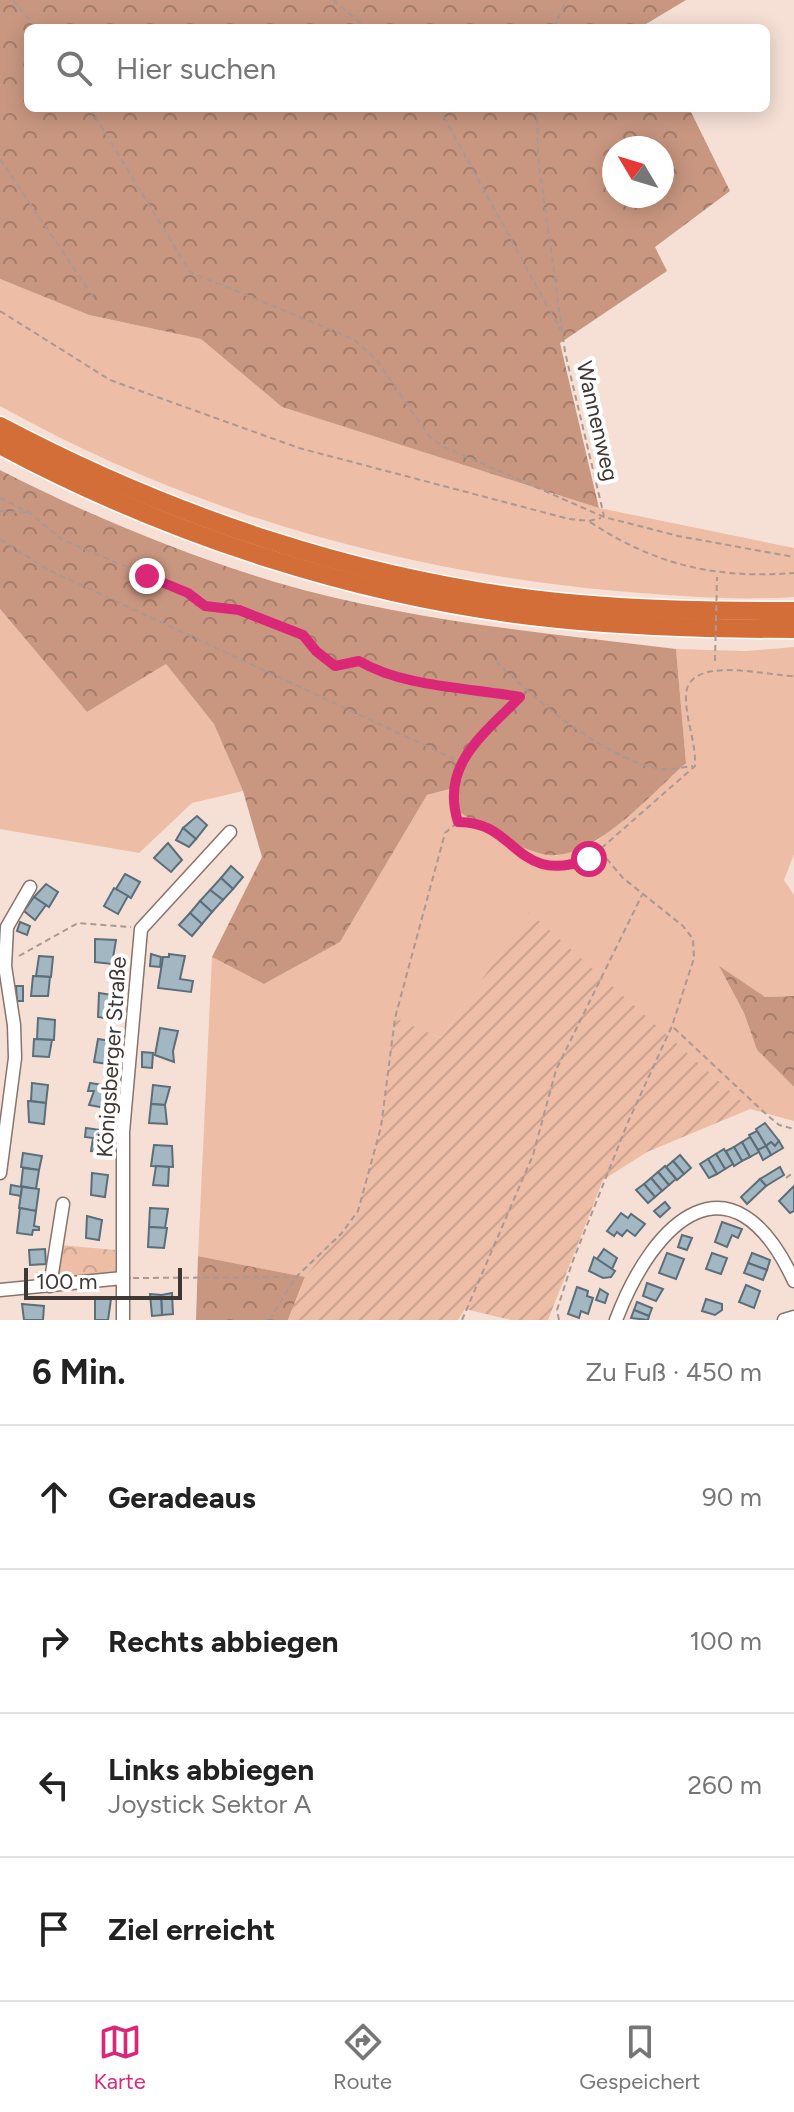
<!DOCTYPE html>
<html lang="de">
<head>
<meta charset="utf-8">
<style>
	body { margin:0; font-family:Figtree,sans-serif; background:#f2f2f2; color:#222 }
	.compass { position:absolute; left:602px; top:136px; width:72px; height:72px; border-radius:50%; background:#fff; box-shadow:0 4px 20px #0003; rotate:308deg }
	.scale { position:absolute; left:24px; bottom:20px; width:158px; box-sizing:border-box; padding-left:8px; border:4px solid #3f3733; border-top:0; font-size:22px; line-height:28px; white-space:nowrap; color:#3f3733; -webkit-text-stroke:6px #fff; paint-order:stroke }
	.stop { position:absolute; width:24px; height:24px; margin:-18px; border:6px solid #db2777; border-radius:50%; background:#fff }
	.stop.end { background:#db2777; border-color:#fff; box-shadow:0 2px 8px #0008 }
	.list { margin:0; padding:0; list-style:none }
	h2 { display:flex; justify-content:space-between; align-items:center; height:104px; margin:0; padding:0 32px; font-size:34px }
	h2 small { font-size:26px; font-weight:400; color:#767676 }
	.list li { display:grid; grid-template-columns:52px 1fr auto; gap:24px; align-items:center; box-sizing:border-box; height:144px; padding:0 32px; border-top:2px solid #e0e0e0 }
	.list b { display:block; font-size:30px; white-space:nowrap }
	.list p { margin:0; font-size:26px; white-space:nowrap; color:#767676 }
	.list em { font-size:26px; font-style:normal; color:#767676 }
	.icon { flex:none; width:44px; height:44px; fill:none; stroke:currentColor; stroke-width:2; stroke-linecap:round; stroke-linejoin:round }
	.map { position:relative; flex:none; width:794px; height:1320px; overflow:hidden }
	.search { position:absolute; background:#fff; box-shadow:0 4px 20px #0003; left:24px; right:24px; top:24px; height:88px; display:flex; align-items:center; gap:20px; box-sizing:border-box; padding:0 28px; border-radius:12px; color:#767676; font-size:30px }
	.sheet { height:680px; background:#fff }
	nav { display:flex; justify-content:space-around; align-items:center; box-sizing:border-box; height:112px; border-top:2px solid #e0e0e0; background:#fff; font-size:22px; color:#767676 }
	nav a { display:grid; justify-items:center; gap:4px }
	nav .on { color:#db2777 }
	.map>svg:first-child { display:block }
	.grass { fill:#edbda6 }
	.forest { fill:url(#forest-crowns); fill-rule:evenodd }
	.park { fill:url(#park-crowns) }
	.garden { fill:url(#garden-furrows) }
	.building { fill:#a3b7c3; stroke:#5b6e79; stroke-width:2 }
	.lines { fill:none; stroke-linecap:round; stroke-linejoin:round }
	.minor-casing { stroke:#88746b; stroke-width:15 }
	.highway-casing { stroke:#fff; stroke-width:21 }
	.path { stroke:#aa9992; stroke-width:2; stroke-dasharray:6 4; stroke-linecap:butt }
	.minor { stroke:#fff; stroke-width:12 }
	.highway { stroke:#d46e39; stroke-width:18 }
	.path-bridge { stroke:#aa9992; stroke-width:2; stroke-dasharray:6 4; stroke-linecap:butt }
	.route { stroke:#db2777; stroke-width:10 }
	.labels { text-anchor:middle; stroke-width:8; stroke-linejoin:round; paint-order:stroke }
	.street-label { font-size:22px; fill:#3f3733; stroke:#fff }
</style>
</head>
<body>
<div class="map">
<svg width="794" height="1320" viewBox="0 0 794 1320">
	<defs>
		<pattern id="forest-crowns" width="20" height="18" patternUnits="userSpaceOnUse" patternTransform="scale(2)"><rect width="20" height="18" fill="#c99780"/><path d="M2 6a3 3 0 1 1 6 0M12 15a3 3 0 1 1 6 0" fill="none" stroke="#a57c69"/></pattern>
		<pattern id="park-crowns" width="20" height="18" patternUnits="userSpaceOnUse" patternTransform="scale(2)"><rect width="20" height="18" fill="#edbda6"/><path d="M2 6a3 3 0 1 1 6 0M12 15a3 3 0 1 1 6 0" fill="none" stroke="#cca38f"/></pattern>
		<pattern id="garden-furrows" width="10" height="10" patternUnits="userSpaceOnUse" patternTransform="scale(2)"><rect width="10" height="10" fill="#edbda6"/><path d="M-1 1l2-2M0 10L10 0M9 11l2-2" fill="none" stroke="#cca38f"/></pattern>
	</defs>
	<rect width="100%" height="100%" fill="#f6e0d6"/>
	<!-- grass -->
	<g class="grass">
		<path d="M0 279 89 315 201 339 282 407 599 508 794 548V597C736 601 676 596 618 591 402 572 190 512 0 406Z"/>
		<polygon points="0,609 87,712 166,664 214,724 243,791 192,803 139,853 0,829"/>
		<polygon points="794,647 794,854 784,880 794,895 794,996 765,997 720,968 744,1013 757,1050 794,1087 794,1121 750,1109 529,913 441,1038 396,1019 381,1127 358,1211 305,1277 198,1256 212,957 264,984 340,942 427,795 455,788 508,841 556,856 597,841 686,763 676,649 746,651"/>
	</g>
	<!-- forest -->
	<g class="forest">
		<path d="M0 0H686L646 24 648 28H28V108H689L730 191 655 247 667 271 560 343 599 508 282 407 201 339 89 315 0 279ZM662 148V196H614V148Z"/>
		<path d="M0 470C88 515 180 553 275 582 404 620 543 633 676 649L686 763C653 792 602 851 557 855 529 858 476 822 451 807L454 788 427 795 340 942 264 984 212 957 262 857 243 791 214 724 166 664 87 712 0 609Z"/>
		<polygon points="719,966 765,997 794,996 794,1087 757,1050 744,1013"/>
		<polygon points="198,1256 305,1277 288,1320 196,1320"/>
	</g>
	<!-- park -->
	<polygon class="park" points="60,1245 115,1250 116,1272 56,1277"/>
	<!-- garden -->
	<polygon class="garden" points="529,912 750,1109 647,1152 603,1180 548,1320 511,1320 465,1309 458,1320 288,1320 305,1277 358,1211 381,1127 395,1018 441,1038"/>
	<!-- building -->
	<g class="building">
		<polygon points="197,816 207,825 196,839 183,828"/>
		<polygon points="183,828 196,839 189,847 176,840"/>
		<polygon points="168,843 182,860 171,872 154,858"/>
		<polygon points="231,866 243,877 233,889 221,878"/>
		<polygon points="125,874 140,882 131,898 116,889"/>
		<polygon points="221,878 233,889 223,900 210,890"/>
		<polygon points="46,884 58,892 49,907 34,897"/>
		<polygon points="114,888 128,896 118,914 104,906"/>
		<polygon points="210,890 223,900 212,912 200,901"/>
		<polygon points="34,897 46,905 35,920 24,911"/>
		<polygon points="200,901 212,912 202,924 190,913"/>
		<polygon points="190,913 202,924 192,936 179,925"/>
		<polygon points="20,922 30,926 27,935 17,931"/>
		<polygon points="95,939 116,940 112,964 95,962"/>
		<polygon points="151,954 161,957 160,967 150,966"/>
		<polygon points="169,954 185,956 180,979 193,981 191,992 158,988 163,957 169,957"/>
		<polygon points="39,956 53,957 51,977 36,976"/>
		<polygon points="33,976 50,977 48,996 31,996"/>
		<polygon points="16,986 23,986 23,1001 17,1001"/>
		<polygon points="99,993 113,995 111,1019 98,1017"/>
		<polygon points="38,1018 55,1020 54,1040 37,1039"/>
		<polygon points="160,1028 178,1031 173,1051 174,1062 155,1055"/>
		<polygon points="34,1039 52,1040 49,1057 33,1056"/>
		<polygon points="98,1039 112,1041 108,1064 94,1062"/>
		<polygon points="142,1052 153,1053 152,1068 142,1067"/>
		<polygon points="32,1083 48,1085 46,1103 31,1101"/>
		<polygon points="90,1083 110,1086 106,1108 89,1105 94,1091 88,1091"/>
		<polygon points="153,1085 170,1087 165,1105 151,1104"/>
		<polygon points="28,1101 46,1103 44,1124 29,1122"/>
		<polygon points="151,1104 165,1105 167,1124 149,1123"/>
		<polygon points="102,1118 113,1120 111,1129 101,1128"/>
		<polygon points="765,1123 779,1141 775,1146 771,1142 766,1146 756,1129"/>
		<polygon points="86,1128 108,1131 105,1152 91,1151 93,1138 85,1137"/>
		<polygon points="757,1131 766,1146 758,1150 749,1135"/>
		<polygon points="750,1137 759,1152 750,1157 742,1142"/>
		<polygon points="779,1141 783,1148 771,1155 766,1146 771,1142 775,1146"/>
		<polygon points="742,1142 750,1157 742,1161 734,1147"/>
		<polygon points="154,1145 172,1146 173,1167 151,1166"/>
		<polygon points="766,1146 771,1155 763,1160 758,1150"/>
		<polygon points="734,1147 742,1161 734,1166 726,1151"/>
		<polygon points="724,1149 733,1164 725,1169 716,1154"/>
		<polygon points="23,1153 42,1156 39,1170 21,1167"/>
		<polygon points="716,1154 725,1169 717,1174 708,1159"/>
		<polygon points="680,1155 691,1168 684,1174 673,1161"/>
		<polygon points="708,1159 717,1174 709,1178 700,1164"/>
		<polygon points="673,1161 684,1174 677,1180 666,1167"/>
		<polygon points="156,1166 169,1167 168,1186 153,1185"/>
		<polygon points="665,1166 676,1179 669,1185 658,1172"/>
		<polygon points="780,1167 784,1175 766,1186 760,1179"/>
		<polygon points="23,1168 39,1170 36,1189 21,1186"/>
		<polygon points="658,1172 669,1185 662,1191 651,1178"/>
		<polygon points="92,1173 108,1175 105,1197 91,1195"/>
		<polygon points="651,1178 662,1191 655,1197 644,1184"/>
		<polygon points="760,1179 766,1186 747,1204 741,1197"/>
		<polygon points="644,1184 655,1197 648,1203 636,1190"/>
		<polygon points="11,1185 22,1187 21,1196 10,1194"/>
		<polygon points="794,1186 794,1211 790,1213 779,1201"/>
		<polygon points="22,1187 39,1189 36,1211 19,1208"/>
		<polygon points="665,1202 670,1208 660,1217 654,1211"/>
		<polygon points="20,1208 36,1211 34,1226 39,1227 39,1230 33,1230 32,1235 17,1233"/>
		<polygon points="150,1208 168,1209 165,1228 149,1227"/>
		<polygon points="621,1213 628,1218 631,1214 645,1224 635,1236 627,1230 622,1236 617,1232 614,1236 607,1231"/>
		<polygon points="87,1216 102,1220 99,1240 86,1238"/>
		<polygon points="722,1222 742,1229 738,1238 732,1235 727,1247 715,1242"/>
		<polygon points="149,1227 167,1228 164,1248 148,1247"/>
		<polygon points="682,1235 692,1238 687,1250 678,1247"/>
		<polygon points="45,1249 46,1264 30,1265 29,1250"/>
		<polygon points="604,1249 617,1258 612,1269 597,1259"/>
		<polygon points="667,1253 684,1259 676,1279 659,1273"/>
		<polygon points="712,1253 727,1258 721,1274 706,1269"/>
		<polygon points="752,1253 770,1260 767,1270 748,1263"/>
		<polygon points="594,1257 615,1271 611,1277 603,1278 589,1271"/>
		<polygon points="748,1263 767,1270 763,1280 744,1273"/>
		<polygon points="647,1283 663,1289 656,1301 643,1296"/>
		<polygon points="746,1285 760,1291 754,1308 739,1302"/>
		<polygon points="577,1287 588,1291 587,1296 593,1298 588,1314 581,1311 579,1318 568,1314"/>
		<polygon points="600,1289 608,1294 605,1303 596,1300"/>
		<polygon points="172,1293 173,1314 162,1315 161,1295"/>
		<polygon points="150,1294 161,1295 162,1315 152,1316"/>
		<polygon points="95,1297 111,1299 108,1320 95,1320"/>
		<polygon points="706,1299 722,1304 722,1310 715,1315 702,1311"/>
		<polygon points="637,1302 652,1308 649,1316 634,1310"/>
		<polygon points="22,1304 44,1306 43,1320 24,1320"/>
		<polygon points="634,1310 649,1316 648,1320 631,1318"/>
	</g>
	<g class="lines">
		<!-- minor casing -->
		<g class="minor-casing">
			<g id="minor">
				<polyline points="0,1173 15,1058 14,1025 5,966 7,927 30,887"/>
				<polyline points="50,1286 63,1204"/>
				<polyline points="0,1290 123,1278"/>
				<polyline points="123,1320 123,1132 141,929 230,832"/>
				<path d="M616 1320C654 1219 732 1148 794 1281"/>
				<polyline points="784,1320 794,1317"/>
			</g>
		</g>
		<!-- highway casing -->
		<g class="highway-casing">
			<g id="highway">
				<path d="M0 426C172 517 364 582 558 602 636 610 715 611 794 611"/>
				<path d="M0 445C170 536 365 600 558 619 637 627 715 629 794 629"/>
			</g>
		</g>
		<!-- path -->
		<g class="path">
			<polyline points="13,0 36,28"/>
			<polyline points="333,0 367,28"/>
			<polyline points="554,28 566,0"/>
			<polyline points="90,108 190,272 353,339 376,359 429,436 442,446 604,517 678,536 794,557"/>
			<polyline points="439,108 561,331"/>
			<polyline points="537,108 538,156 565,352 604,516"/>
			<polyline points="0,159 94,298"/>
			<polyline points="0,311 110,380 299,448 569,519 589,521 601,518"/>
			<path d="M0 498 30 513 61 539 188 593C205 610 251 613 275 622 302 633 313 649 335 666L359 661 375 670 418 679 435 688 520 697"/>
			<polyline points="0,511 29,513"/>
			<path d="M590 522C655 565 716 579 794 573"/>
			<path d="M0 539 47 569 452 758C458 779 451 800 458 821"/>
			<path d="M496 661C532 698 609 762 662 769 672 770 684 767 693 766"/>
			<polyline points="456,769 524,693"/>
			<polyline points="19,956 78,923 131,927"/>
			<polyline points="674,1028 767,1115 779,1125 794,1129"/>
			<polyline points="786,1178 794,1172"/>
			<polyline points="133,1278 294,1277"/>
			<path d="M269 1320 296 1277 341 1234 358 1211 381 1127 395 1018 445 833 458 822H479L540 865 564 868 589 859 695 766C696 742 686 721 686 698 684 653 766 676 794 676"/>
			<polyline points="462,1320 533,1155 556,1070 642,895"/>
			<polyline points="559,1320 557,1310 572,1263 628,1122 672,1026 694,958 693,939 683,926 623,878 600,851"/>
		</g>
		<!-- minor -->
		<use href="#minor" class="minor"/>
		<!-- highway -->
		<use href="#highway" class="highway"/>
		<!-- path-bridge -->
		<polyline class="path-bridge" points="715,661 717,577"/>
	</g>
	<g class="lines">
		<!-- route -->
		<path class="route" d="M147 576 188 593 205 606 239 610 303 635 316 651 335 666 359 661C406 688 467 687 520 697 483 735 440 765 458 822 518 821 515 887 589 859"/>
	</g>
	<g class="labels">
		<!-- street labels -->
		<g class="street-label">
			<text transform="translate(598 421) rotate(77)" y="8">Wannenweg</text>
			<text transform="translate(111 1057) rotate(-86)" y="8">Königsberger Straße</text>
		</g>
	</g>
</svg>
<svg class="compass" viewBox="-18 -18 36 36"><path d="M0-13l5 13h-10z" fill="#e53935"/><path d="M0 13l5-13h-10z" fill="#767676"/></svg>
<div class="scale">100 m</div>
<div class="stop" style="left:589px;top:859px"></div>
<div class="stop end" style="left:147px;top:576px"></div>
<div class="search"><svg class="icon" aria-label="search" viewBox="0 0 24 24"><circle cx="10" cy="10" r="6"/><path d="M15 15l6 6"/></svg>Hier suchen</div>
</div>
<section class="sheet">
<h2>6 Min.<small>Zu Fuß · 450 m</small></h2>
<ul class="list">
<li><svg class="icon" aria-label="ahead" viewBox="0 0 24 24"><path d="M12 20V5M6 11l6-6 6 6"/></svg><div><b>Geradeaus</b></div><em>90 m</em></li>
<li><svg class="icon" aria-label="right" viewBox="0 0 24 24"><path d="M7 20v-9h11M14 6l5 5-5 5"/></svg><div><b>Rechts abbiegen</b></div><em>100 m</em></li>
<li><svg class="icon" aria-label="left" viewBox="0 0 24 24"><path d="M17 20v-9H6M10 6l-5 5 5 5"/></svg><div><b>Links abbiegen</b><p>Joystick Sektor A</p></div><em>260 m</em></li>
<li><svg class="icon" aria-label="arrive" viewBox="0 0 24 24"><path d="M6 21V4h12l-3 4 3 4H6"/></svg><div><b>Ziel erreicht</b></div></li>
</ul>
</section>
<nav>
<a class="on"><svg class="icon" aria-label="map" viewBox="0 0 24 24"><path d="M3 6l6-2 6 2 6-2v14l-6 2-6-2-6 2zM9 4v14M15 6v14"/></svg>Karte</a>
<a><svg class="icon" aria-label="directions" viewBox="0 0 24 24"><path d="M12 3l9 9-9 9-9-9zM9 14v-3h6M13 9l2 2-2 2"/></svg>Route</a>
<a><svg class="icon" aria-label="saved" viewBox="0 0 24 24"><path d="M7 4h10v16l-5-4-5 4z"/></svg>Gespeichert</a>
</nav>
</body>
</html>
